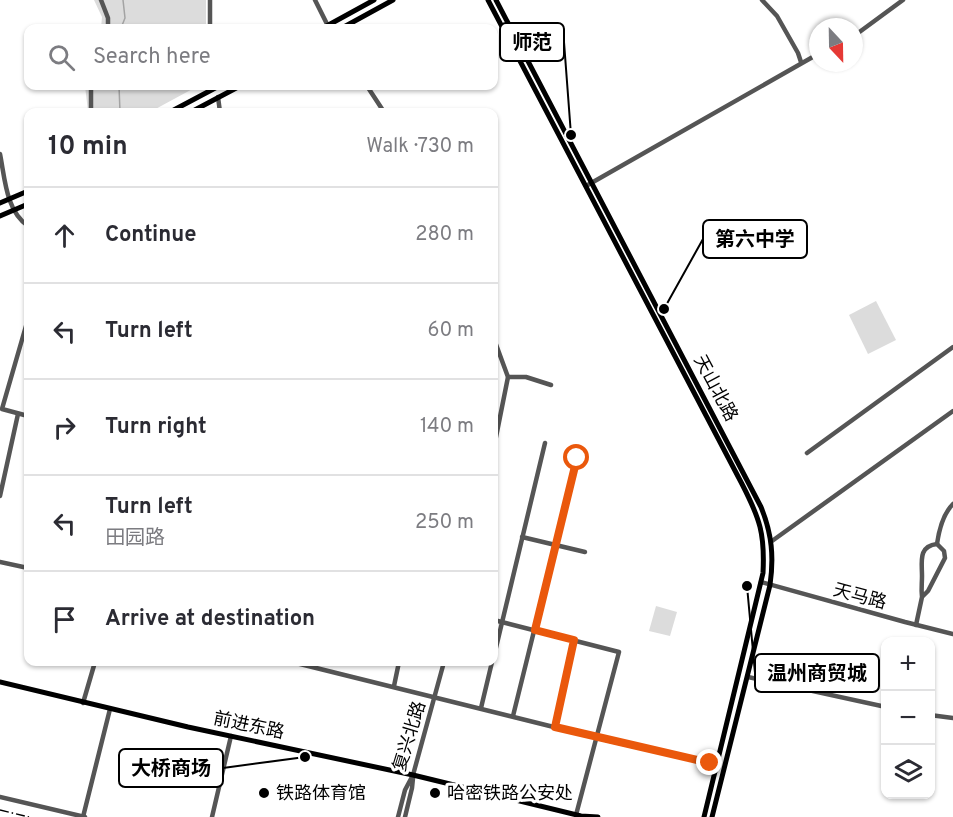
<!DOCTYPE html>
<html lang="en">
<head>
<meta charset="utf-8">
<style>
	body { margin:0; font-family:Overpass,"Noto Sans SC",sans-serif; background:#f2f2f3; color:#2b2b33 }
	.controls { position:absolute; right:18px; bottom:18px; display:grid; overflow:hidden; border-radius:12px; box-shadow:0 2px 4px #0004 }
	.controls button { width:54px; height:54px; display:grid; place-items:center; padding:0; border:0; border-bottom:2px solid #e1e1e2; background:#fff; color:#2b2b33; font:30px sans-serif }
	.compass { position:absolute; left:809px; top:18px; width:54px; height:54px; border-radius:50%; background:#fff; box-shadow:0 2px 4px #0004; rotate:158deg }
	.stop { position:absolute; width:18px; height:18px; margin:-14px; border:4px solid #ea580c; border-radius:50%; background:#fff }
	.stop.end { background:#ea580c; border-color:#fff; box-shadow:0 2px 6px #0008 }
	.list { margin:0; padding:0; list-style:none }
	h2 { display:flex; justify-content:space-between; align-items:center; height:78px; margin:0; padding:0 24px; font-size:26px }
	h2 small { font-size:20px; font-weight:400; color:#7c7c81 }
	.list li { display:grid; grid-template-columns:39px 1fr auto; gap:18px; align-items:center; box-sizing:border-box; height:96px; padding:0 24px; border-top:2px solid #e1e1e2 }
	.list b { display:block; font-size:22px; white-space:nowrap }
	.list p { margin:0; font-size:20px; white-space:nowrap; color:#7c7c81 }
	.list em { font-size:20px; font-style:normal; color:#7c7c81 }
	.icon { flex:none; width:33px; height:33px; fill:none; stroke:currentColor; stroke-width:2; stroke-linecap:round; stroke-linejoin:round }
	.map { position:relative; flex:none; width:953px; height:817px; overflow:hidden }
	.search { position:absolute; background:#fff; box-shadow:0 2px 4px #0004; left:24px; top:24px; width:474px; height:66px; display:flex; align-items:center; gap:15px; box-sizing:border-box; padding:0 21px; border-radius:12px; color:#7c7c81; font-size:22px }
	.panel { position:absolute; background:#fff; box-shadow:0 2px 4px #0004; left:24px; top:108px; width:474px; height:558px; border-radius:12px }
	.map>svg:first-child { display:block }
	.green { fill:#dcdcdc }
	.lines { fill:none; stroke-linecap:round; stroke-linejoin:round }
	.stream { stroke:#a3a3a3; stroke-width:1.5 }
	.minor { stroke:#555; stroke-width:4.5 }
	.major { stroke:#000; stroke-width:5 }
	.rail { stroke:#000; stroke-width:1.5; stroke-dasharray:9 3 1.5 3; stroke-linecap:butt }
	.route { stroke:#ea580c; stroke-width:8 }
	.poi-dot { fill:#000; stroke:#fff; stroke-width:2 }
	.labels { text-anchor:middle; stroke-width:6; stroke-linejoin:round; paint-order:stroke }
	.street-label { font-size:18px; fill:#000; stroke:#fff }
	.poi-label { font-size:18px; fill:#000; stroke:#fff; text-anchor:start }
	.leader { fill:none; stroke:#000; stroke-width:2 }
	.callout-dot { fill:#000; stroke:#fff; stroke-width:2 }
	.callout { fill:#fff; stroke:#000; stroke-width:2 }
	.callout-label { font-size:20px; text-anchor:middle; font-weight:bold; fill:#000 }
</style>
</head>
<body>
<div class="map">
<svg width="953" height="817" viewBox="0 0 953 817">
	<rect width="100%" height="100%" fill="#fff"/>
	<!-- green -->
	<g class="green">
		<polygon points="94,0 206,0 206,28 101,28 102,17"/>
		<polygon points="85,86 198,86 150,112 79,112 88,111"/>
		<polygon points="876,301 896,340 868,354 849,315"/>
		<polygon points="656,606 677,612 670,636 649,631"/>
	</g>
	<g class="lines">
		<!-- stream -->
		<g class="stream">
			<polyline points="121,28 125,18 123,0"/>
			<polyline points="119,86 120,112"/>
		</g>
		<!-- minor -->
		<g class="minor">
			<polyline points="101,0 108,18 108,28"/>
			<polyline points="210,0 210,28"/>
			<polyline points="315,0 329,28"/>
			<polyline points="762,0 777,16 798,53 801,62"/>
			<polyline points="854,36 903,0"/>
			<polyline points="367,86 384,112"/>
			<polyline points="218,97 220,112"/>
			<polyline points="91,112 91,86"/>
			<path d="M0 154C5 179 6 211 28 226"/>
			<polyline points="586,186 818,54"/>
			<polyline points="28,319 2,409 28,416"/>
			<polyline points="494,339 508,377 494,447"/>
			<polyline points="508,377 526,377 551,385"/>
			<polyline points="807,453 953,347"/>
			<polyline points="0,496 18,414"/>
			<polyline points="522,537 585,552"/>
			<polyline points="772,541 953,411"/>
			<path d="M937 544C939 530 943 514 953 504"/>
			<polyline points="0,562 28,568"/>
			<polyline points="26,567 28,558"/>
			<polyline points="761,582 905,622 953,634"/>
			<polyline points="494,620 619,652 576,815"/>
			<path d="M916 625 922 597 928 591 945 558 944 551 937 544C918 546 922 562 922 576 922 584 921 589 922 597"/>
			<polyline points="494,656 545,443"/>
			<polyline points="292,662 606,740 716,765"/>
			<polyline points="748,677 886,707"/>
			<polyline points="394,686 399,662"/>
			<polyline points="83,703 95,662"/>
			<polyline points="481,708 492,662"/>
			<polyline points="930,715 953,718"/>
			<polyline points="513,716 577,457"/>
			<polyline points="555,727 575,640"/>
			<polyline points="0,797 85,817"/>
			<polyline points="83,817 110,709"/>
			<polyline points="212,817 231,736"/>
			<polyline points="398,817 405,790 413,775 444,662"/>
			<polyline points="405,817 412,788 413,778"/>
		</g>
		<!-- major -->
		<g class="major">
			<path d="M488 0 742 484C760 519 765 534 763 573L704 817"/>
			<path d="M496 0 761 507C772 534 774 557 770 585L712 817"/>
			<polyline points="323,28 374,0"/>
			<polyline points="342,28 393,0"/>
			<polyline points="170,112 219,86"/>
			<polyline points="191,112 240,86"/>
			<polyline points="0,203 28,191"/>
			<polyline points="0,216 28,204"/>
			<polyline points="0,682 188,727 413,775 581,816 598,817"/>
		</g>
		<!-- rail -->
		<polyline class="rail" points="0,810 29,817"/>
	</g>
	<g class="lines">
		<!-- route -->
		<polyline class="route" points="577,458 535,630 574,640 555,727 710,763"/>
	</g>
	<!-- markers -->
	<g class="poi-dot">
		<circle cx="264" cy="793" r="6"/>
		<circle cx="435" cy="793" r="6"/>
	</g>
	<g class="labels">
		<!-- street labels -->
		<g class="street-label">
			<text transform="translate(716 388) rotate(62)" y="6">天山北路</text>
			<text transform="translate(860 596) rotate(15)" y="6">天马路</text>
			<text transform="translate(249 725) rotate(12)" y="6">前进东路</text>
			<text transform="translate(409 736) rotate(-73)" y="6">复兴北路</text>
		</g>
		<!-- poi labels -->
		<g class="poi-label">
			<text x="276" y="799">铁路体育馆</text>
			<text x="447" y="799">哈密铁路公安处</text>
		</g>
	</g>
	<!-- callouts -->
	<path class="leader" d="M571 135L564 42M664 309L703 239M747 586L755 673M305 757L223 768"/>
	<g class="callout-dot">
		<circle cx="571" cy="135" r="6"/>
		<circle cx="664" cy="309" r="6"/>
		<circle cx="747" cy="586" r="6"/>
		<circle cx="305" cy="757" r="6"/>
	</g>
	<g class="callout">
		<rect x="500" y="23" width="64" height="38" rx="6"/>
		<rect x="703" y="220" width="104" height="38" rx="6"/>
		<rect x="755" y="654" width="124" height="38" rx="6"/>
		<rect x="119" y="749" width="104" height="38" rx="6"/>
	</g>
	<g class="callout-label">
		<text x="532" y="49">师范</text>
		<text x="755" y="246">第六中学</text>
		<text x="817" y="680">温州商贸城</text>
		<text x="171" y="775">大桥商场</text>
	</g>
</svg>
<div class="controls">
<button>+</button>
<button>−</button>
<button><svg class="icon" aria-label="layers" viewBox="0 0 24 24"><path d="M12 4l9 5-9 5-9-5zM3 14l9 5 9-5"/></svg></button>
</div>
<svg class="compass" viewBox="-18 -18 36 36"><path d="M0-13l5 13h-10z" fill="#e53935"/><path d="M0 13l5-13h-10z" fill="#7c7c81"/></svg>
<div class="stop" style="left:577px;top:458px"></div>
<div class="stop end" style="left:710px;top:763px"></div>
<div class="search"><svg class="icon" aria-label="search" viewBox="0 0 24 24"><circle cx="10" cy="10" r="6"/><path d="M15 15l6 6"/></svg>Search here</div>
<section class="panel">
<h2>10 min<small>Walk · 730 m</small></h2>
<ul class="list">
<li><svg class="icon" aria-label="ahead" viewBox="0 0 24 24"><path d="M12 20V5M6 11l6-6 6 6"/></svg><div><b>Continue</b></div><em>280 m</em></li>
<li><svg class="icon" aria-label="left" viewBox="0 0 24 24"><path d="M17 20v-9H6M10 6l-5 5 5 5"/></svg><div><b>Turn left</b></div><em>60 m</em></li>
<li><svg class="icon" aria-label="right" viewBox="0 0 24 24"><path d="M7 20v-9h11M14 6l5 5-5 5"/></svg><div><b>Turn right</b></div><em>140 m</em></li>
<li><svg class="icon" aria-label="left" viewBox="0 0 24 24"><path d="M17 20v-9H6M10 6l-5 5 5 5"/></svg><div><b>Turn left</b><p>田园路</p></div><em>250 m</em></li>
<li><svg class="icon" aria-label="arrive" viewBox="0 0 24 24"><path d="M6 21V4h12l-3 4 3 4H6"/></svg><div><b>Arrive at destination</b></div></li>
</ul>
</section>
</div>
</body>
</html>
